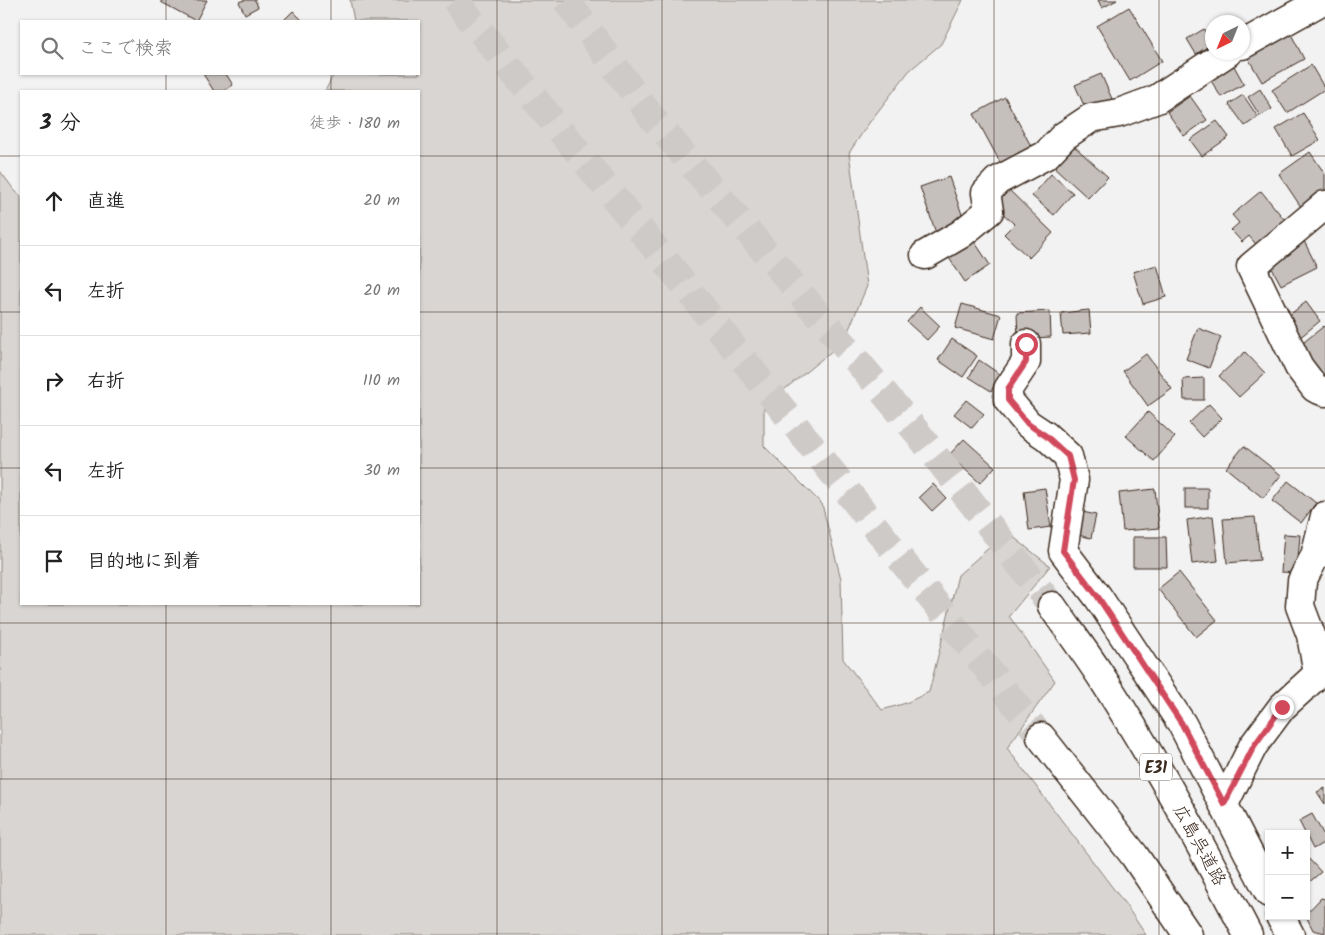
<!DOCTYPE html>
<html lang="ja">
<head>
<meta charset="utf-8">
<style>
	body { margin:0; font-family:Kalam,"Klee One",sans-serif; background:#f6f6f6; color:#222 }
	.controls { position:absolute; right:15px; bottom:15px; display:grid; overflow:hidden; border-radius:0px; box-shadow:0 1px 4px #0004 }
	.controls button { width:45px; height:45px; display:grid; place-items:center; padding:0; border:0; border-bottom:1px solid #e0e0e0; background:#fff; color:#222; font:25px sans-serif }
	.compass { position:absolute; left:1205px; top:15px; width:45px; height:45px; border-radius:50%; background:#fff; box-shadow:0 1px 4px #0004; rotate:223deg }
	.stop { position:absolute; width:15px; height:15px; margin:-11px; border:4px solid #d1495b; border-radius:50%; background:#fff }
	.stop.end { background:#d1495b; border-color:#fff; box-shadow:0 1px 5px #0008 }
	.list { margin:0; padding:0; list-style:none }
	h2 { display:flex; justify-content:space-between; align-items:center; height:65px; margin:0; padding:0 20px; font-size:21px }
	h2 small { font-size:16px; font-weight:400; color:#767676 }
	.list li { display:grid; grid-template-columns:32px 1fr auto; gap:15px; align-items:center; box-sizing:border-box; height:90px; padding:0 20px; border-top:1px solid #e0e0e0 }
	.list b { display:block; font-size:19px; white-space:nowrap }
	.list em { font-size:16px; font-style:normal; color:#767676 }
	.icon { flex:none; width:28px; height:28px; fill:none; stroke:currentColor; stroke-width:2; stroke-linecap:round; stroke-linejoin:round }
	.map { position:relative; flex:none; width:1325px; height:935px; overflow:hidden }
	.search { position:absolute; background:#fff; box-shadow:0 1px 4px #0004; left:20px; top:20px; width:400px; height:55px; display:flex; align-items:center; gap:12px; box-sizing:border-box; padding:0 18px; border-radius:0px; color:#767676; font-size:19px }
	.panel { position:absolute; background:#fff; box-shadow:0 1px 4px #0004; left:20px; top:90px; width:400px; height:515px; border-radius:0px }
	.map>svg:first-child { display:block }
	.green { fill:#d8d5d2; stroke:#8a8078 }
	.building { fill:#c6c0bd; stroke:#3b2a1e }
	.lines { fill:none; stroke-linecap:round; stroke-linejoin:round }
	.highway-tunnel { stroke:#cecac8; stroke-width:28; stroke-dasharray:28 14; stroke-linecap:butt }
	.minor-casing { stroke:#3b2a1e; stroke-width:31 }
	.highway-casing { stroke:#3b2a1e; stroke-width:31 }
	.minor { stroke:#fff; stroke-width:28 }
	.highway { stroke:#fff; stroke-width:28 }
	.route { stroke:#d1495b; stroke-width:6 }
	.grid { fill:none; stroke:#3b2a1e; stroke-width:1; stroke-opacity:0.55 }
	.labels { text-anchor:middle; stroke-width:4.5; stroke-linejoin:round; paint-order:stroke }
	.shield { fill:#fff; stroke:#766a62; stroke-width:1 }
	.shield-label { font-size:16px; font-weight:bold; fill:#3b2a1e }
	.street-label { font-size:18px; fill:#3b2a1e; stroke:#fff }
</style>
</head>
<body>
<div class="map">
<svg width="1325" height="935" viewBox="0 0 1325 935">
	<rect width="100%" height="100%" fill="#f3f2f2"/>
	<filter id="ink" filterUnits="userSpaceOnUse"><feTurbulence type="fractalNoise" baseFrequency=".02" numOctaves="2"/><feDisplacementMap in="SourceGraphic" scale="10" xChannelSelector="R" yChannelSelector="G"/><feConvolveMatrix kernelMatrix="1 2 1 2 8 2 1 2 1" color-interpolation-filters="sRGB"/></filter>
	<g filter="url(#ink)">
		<!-- green -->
		<polygon class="green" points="350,0 963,0 941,44 909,71 869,123 849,153 867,286 844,341 764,406 764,446 822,504 841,579 843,659 882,710 906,703 929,692 958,575 1007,532 1050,566 1009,616 1055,681 1007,748 1125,904 1146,935 0,935 0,171 15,191 21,196 21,604 419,604 419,91 325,91 334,74 419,74 419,21 354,21"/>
		<!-- building -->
		<g class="building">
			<polygon points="162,0 207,0 196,21 161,2"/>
			<polygon points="244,0 255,0 258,7 245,14 239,2"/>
			<polygon points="1098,0 1117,0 1102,8"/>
			<polygon points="1129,7 1162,61 1130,81 1097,26"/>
			<polygon points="293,11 303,21 283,21"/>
			<polygon points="1204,29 1212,44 1196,54 1187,39"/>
			<polygon points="1291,34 1304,59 1262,82 1248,58"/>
			<polygon points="1311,65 1325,89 1287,113 1272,90"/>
			<polygon points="1234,66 1244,84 1221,97 1210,79"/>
			<polygon points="203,74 226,74 233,85 224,91 214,91"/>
			<polygon points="1101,74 1112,99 1086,110 1075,85"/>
			<polygon points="1260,89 1272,109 1260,116 1248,97"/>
			<polygon points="1243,95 1258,117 1245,126 1229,104"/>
			<polygon points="1190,96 1207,120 1184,136 1167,112"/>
			<polygon points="1005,97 1032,148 1001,164 974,114"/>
			<polygon points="1303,113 1320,140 1292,156 1276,129"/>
			<polygon points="1217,121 1229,137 1202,156 1190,140"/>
			<polygon points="1073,145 1108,177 1088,198 1053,166"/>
			<polygon points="1310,152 1325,174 1325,191 1301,207 1279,174"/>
			<polygon points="1051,174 1073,193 1054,215 1032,196"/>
			<polygon points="949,177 965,223 936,233 920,187"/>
			<polygon points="1006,187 1053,233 1029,258 1004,234 1014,224 991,202"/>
			<polygon points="1261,191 1289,225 1260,249 1249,236 1242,242 1231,230 1239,223 1232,215"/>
			<polygon points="970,235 990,265 965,282 945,252"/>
			<polygon points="1304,241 1317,267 1281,285 1267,259"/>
			<polygon points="1157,265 1166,297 1143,304 1133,272"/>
			<polygon points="1306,302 1320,321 1298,339 1283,320"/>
			<polygon points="962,304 1001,315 994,339 955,328"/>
			<polygon points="920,307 940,326 927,340 907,322"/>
			<polygon points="1089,310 1091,333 1063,335 1061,313"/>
			<polygon points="1050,311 1051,337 1018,339 1017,313"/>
			<polygon points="1324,326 1325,327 1325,377 1299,346"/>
			<polygon points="1198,328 1221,337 1209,368 1186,359"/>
			<polygon points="952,339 977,356 963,377 938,360"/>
			<polygon points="1245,352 1265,373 1239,397 1219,376"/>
			<polygon points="1146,354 1172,389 1148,406 1123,371"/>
			<polygon points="979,360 1001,375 991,391 969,377"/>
			<polygon points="1204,378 1204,400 1184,400 1183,379"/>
			<polygon points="966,400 984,414 972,428 954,414"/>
			<polygon points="1209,404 1222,418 1202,437 1189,423"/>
			<polygon points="1148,412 1175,437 1154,461 1126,436"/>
			<polygon points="964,439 995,467 980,483 949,455"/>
			<polygon points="1244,446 1281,475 1263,498 1226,468"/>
			<polygon points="1288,481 1316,503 1301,523 1272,501"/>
			<polygon points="933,484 946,498 932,511 919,497"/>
			<polygon points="1045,488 1051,527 1029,530 1024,491"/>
			<rect x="1185" y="488" width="23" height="20"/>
			<polygon points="1155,489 1159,528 1123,531 1119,493"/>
			<polygon points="1074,510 1096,515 1091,538 1069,533"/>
			<polygon points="1213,516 1218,561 1192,564 1187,520"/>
			<polygon points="1255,517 1260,560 1227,563 1223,519"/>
			<polygon points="1284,534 1300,535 1297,573 1281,572"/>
			<polygon points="1133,537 1166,537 1167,567 1133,567"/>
			<polygon points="1179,572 1217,620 1196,637 1158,589"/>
			<polygon points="1325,788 1325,804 1317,792"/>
			<polygon points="1312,814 1325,837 1325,842 1313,849 1299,821"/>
			<polygon points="1306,856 1321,872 1306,885"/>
			<polygon points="1321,898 1325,899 1325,933 1313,930 1306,916 1306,914"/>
		</g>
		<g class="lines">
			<!-- highway-tunnel -->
			<g class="highway-tunnel">
				<polyline points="455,0 664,259 1041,737"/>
				<polyline points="566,0 650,115 916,431 1052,606"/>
			</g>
			<!-- minor casing -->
			<g class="minor-casing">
				<g id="minor">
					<polyline points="1242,45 1323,0"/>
					<polyline points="1325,205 1251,267 1299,367 1315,388 1325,392"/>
					<polyline points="925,255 961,234 989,211 986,193 997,181 1046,155 1064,136 1091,118 1119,113 1157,99 1228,52"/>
					<polyline points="1026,344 1026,362 1008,389 1008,400 1028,424 1046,436 1068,456 1074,480 1063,551 1098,597 1182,724 1269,893"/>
					<polyline points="1224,804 1253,746 1282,707 1318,674 1311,635 1300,606 1302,581 1315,556 1325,516"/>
					<polyline points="1280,916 1290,935"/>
				</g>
			</g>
			<!-- highway casing -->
			<g class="highway-casing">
				<g id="highway">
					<path d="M1052 606C1070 632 1089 657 1106 684 1158 765 1204 850 1248 935"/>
					<polyline points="1041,737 1134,855 1188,935"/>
				</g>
			</g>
			<!-- minor -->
			<use href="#minor" class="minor"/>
			<!-- highway -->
			<use href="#highway" class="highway"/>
		</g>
	</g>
	<g class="lines" filter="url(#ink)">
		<!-- route -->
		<polyline class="route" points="1026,344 1026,362 1008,389 1008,400 1028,424 1046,436 1068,456 1074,480 1063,551 1098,597 1182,724 1224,804 1254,746 1282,707"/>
	</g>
	<!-- grid -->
	<path class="grid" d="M166 0V21M331 0V21M497 0V935M662 0V935M828 0V935M994 0V935M1159 0V935M166 74V91M331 74V91M0 156H21M419 156H1325M0 312H21M419 312H1325M0 468H21M419 468H1325M166 604V935M331 604V935M0 623H1325M0 779H1325"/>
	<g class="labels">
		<!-- shield labels -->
		<rect class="shield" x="1140" y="753.5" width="32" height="27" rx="4"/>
		<g class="shield-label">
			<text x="1156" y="773">E31</text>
		</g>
		<!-- street labels -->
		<g class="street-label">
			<text transform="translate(1200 845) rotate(61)" y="6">広島呉道路</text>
		</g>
	</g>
</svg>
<div class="controls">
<button>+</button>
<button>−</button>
</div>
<svg class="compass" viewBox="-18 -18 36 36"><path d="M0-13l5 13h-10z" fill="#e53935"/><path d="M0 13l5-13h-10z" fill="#767676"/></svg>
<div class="stop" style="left:1026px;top:344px"></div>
<div class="stop end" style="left:1282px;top:707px"></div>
<div class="search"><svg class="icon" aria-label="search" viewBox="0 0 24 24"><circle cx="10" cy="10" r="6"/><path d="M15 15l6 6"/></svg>ここで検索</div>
<section class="panel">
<h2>3 分<small>徒歩 · 180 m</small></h2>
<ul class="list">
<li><svg class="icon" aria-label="ahead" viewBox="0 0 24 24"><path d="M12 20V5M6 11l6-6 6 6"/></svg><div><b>直進</b></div><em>20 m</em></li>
<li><svg class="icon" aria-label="left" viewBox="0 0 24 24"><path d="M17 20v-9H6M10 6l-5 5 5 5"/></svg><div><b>左折</b></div><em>20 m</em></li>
<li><svg class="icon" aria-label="right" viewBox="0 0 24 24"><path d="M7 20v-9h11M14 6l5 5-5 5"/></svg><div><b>右折</b></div><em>110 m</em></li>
<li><svg class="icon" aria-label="left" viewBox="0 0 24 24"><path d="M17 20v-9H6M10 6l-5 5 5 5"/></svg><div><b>左折</b></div><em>30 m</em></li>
<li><svg class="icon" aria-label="arrive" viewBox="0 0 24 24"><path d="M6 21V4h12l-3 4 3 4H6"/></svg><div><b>目的地に到着</b></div></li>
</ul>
</section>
</div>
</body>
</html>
